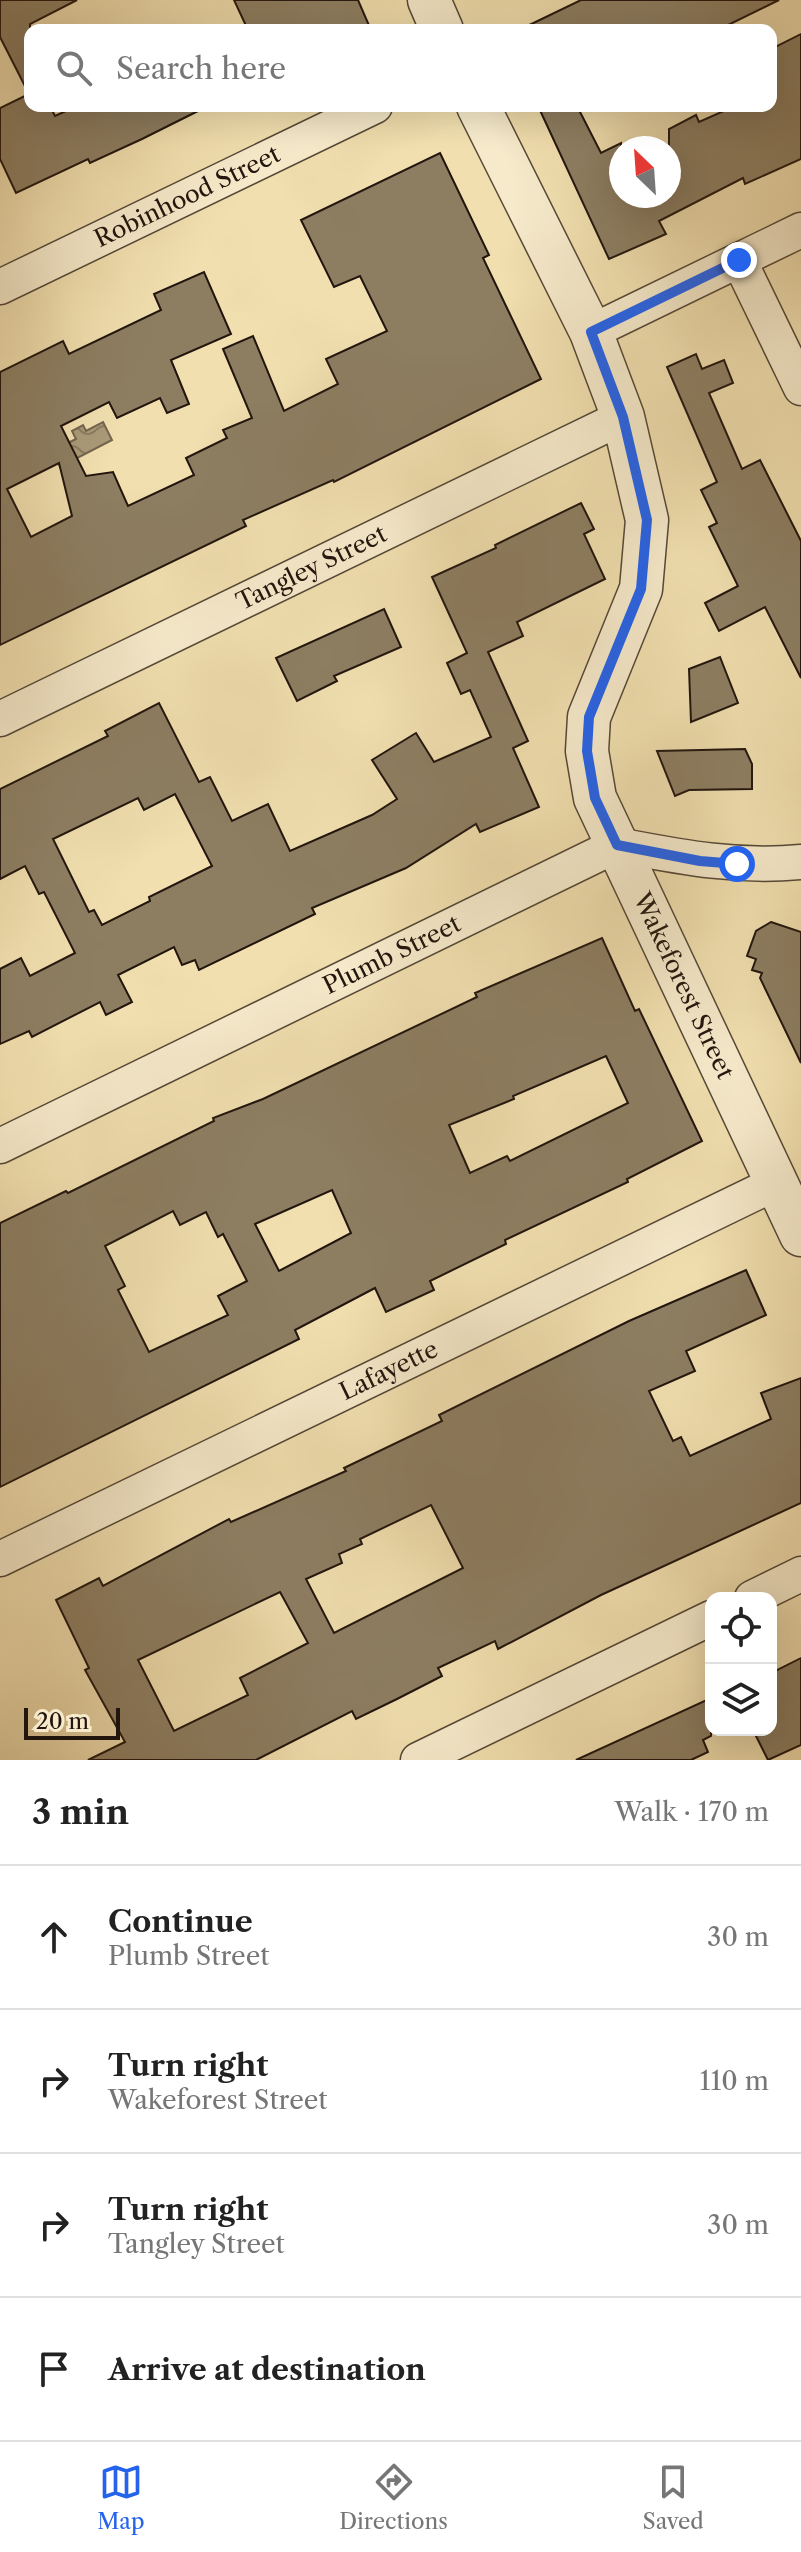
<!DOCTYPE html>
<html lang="en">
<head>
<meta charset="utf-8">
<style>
	body { margin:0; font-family:"Libre Caslon Text",serif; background:#f6f6f6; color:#222 }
	.controls { position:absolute; right:24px; bottom:24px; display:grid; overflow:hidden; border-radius:16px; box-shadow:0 8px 32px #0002 }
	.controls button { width:72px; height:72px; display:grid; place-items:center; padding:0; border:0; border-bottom:2px solid #e0e0e0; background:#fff; color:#222; font:40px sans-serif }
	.compass { position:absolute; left:609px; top:136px; width:72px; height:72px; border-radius:50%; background:#fff; box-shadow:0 8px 32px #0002; rotate:335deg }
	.scale { position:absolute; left:24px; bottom:20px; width:96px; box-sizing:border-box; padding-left:8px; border:4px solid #21150e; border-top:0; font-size:22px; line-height:28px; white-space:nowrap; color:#21150e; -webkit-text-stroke:6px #f6eacb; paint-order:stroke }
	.stop { position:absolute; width:24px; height:24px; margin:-18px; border:6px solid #2563eb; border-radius:50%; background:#fff }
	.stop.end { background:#2563eb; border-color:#fff; box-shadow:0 2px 8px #0008 }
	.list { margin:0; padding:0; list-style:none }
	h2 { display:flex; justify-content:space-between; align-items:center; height:104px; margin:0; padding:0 32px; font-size:34px }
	h2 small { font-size:26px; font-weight:400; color:#767676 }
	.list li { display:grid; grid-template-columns:52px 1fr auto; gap:24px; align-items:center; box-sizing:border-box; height:144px; padding:0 32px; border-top:2px solid #e0e0e0 }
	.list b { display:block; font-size:30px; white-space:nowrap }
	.list p { margin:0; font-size:26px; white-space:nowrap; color:#767676 }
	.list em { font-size:26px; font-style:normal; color:#767676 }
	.icon { flex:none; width:44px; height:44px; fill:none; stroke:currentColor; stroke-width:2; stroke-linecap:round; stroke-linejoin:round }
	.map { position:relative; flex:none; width:801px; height:1760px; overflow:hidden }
	.search { position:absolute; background:#fff; box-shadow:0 8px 32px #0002; left:24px; right:24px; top:24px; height:88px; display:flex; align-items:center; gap:20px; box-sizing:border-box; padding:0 28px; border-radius:16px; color:#767676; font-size:30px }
	.sheet { height:680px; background:#fff }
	nav { display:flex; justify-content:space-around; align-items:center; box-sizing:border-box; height:112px; border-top:2px solid #e0e0e0; background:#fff; font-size:22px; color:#767676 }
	nav a { display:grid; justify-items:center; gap:4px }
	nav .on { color:#2563eb }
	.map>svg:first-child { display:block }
	.water { fill:url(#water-waves); stroke:#73654e; stroke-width:2 }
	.building { fill:#8d7e62; stroke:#21150e; stroke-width:2; fill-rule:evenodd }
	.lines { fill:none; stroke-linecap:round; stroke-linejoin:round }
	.minor-casing { stroke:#554836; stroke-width:37 }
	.tertiary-casing { stroke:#554836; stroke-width:45 }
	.minor { stroke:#f6eacb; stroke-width:34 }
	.tertiary { stroke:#f6eacb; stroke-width:42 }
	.route { stroke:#2563eb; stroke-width:10 }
	.labels { text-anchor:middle; stroke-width:7; stroke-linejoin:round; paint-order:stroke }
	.street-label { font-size:24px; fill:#21150e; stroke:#f6eacb }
</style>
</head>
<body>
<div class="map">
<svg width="801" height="1760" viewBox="0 0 801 1760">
	<defs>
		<pattern id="water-waves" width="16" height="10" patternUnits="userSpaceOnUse" patternTransform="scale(2)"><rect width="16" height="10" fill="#aa9a78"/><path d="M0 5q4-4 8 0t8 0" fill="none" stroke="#8a7c61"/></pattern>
	</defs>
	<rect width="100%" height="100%" fill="#f1dfaf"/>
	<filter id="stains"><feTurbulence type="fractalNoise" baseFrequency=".0025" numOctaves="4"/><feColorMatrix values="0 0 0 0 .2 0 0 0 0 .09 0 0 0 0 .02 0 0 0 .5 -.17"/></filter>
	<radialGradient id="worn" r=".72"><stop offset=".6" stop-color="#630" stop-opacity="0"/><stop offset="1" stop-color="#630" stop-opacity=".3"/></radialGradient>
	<!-- water -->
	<polygon class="water" points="103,422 112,440 60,467 52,451 76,439 72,431 83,425 86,431"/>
	<!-- building -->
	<g class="building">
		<polygon points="0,0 77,0 30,24 30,106 50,106 55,116 77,106 208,106 142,139 90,163 88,159 16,193 0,159 0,108 29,94 0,37"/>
		<polygon points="234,0 358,0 371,30 248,30"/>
		<polygon points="581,0 779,0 718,30 519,30"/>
		<polygon points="801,34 801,159 745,184 743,178 659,221 666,234 609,259 538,106 577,106 601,153 621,143 621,196 669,196 669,129 696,115 699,122 735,106 771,106 771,49"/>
		<path d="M440 153 489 255 483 258 541 379 334 482 333 480 243 520 246 526 0 645V372L63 341 69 354 161 310 154 294 204 272 231 334 171 360 189 404 167 413 160 398 117 418 109 402 61 426 86 476 113 472 128 506 194 475 186 458 227 438 223 430 252 418 223 349 253 336 284 411 338 384 326 359 387 331 360 276 334 287 301 220ZM59 463 72 516 31 537 7 489Z"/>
		<polygon points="696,354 702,369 724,360 733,383 709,393 742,469 760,460 801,541 801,678 765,607 719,631 705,603 738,586 709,527 717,523 701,490 717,482 667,367"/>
		<path d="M581 503 594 529 584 534 605 579 517 622 523 636 488 652 528 741 513 748 539 807 480 832 476 824 406 868 312 908 315 914 199 970 195 960 182 965 174 947 118 975 132 1002 106 1015 100 1002 32 1037 29 1031 0 1044V969L21 958 30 976 75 953 44 892 39 894 25 866 0 879V789L108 736 105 731 159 703 199 782 210 777 232 821 268 804 290 851 372 815 397 799 372 760 416 733 434 762 491 737 470 690 461 694 447 663 467 653 432 577 496 548 495 545ZM175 794 212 866 149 897 150 901 102 925 94 910 89 912 53 839 138 798 144 810Z"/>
		<polygon points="384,609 401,647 334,676 337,681 297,701 276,658"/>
		<polygon points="720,657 738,703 691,722 689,669"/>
		<polygon points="745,749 752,764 752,789 689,790 675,796 657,751"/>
		<polygon points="771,922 801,932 801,1063 760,978 762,973 752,970 756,959 747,956 756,931"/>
		<path d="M602 938 635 1011 639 1009 702 1141 627 1179 628 1182 505 1240 506 1244 430 1281 434 1290 386 1312 375 1288 295 1330 299 1339 0 1487V1223L66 1191 68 1193 214 1121 213 1118 263 1099 477 997 475 993ZM606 1056 628 1103 510 1161 507 1156 470 1173 449 1125 514 1099 513 1096ZM332 1190 351 1233 279 1271 255 1224ZM173 1211 180 1225 206 1212 218 1237 223 1234 247 1281 218 1296 228 1315 149 1352 118 1290 125 1286 105 1246Z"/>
		<path d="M746 1270 766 1315 686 1351 695 1371 649 1391 673 1441 681 1437 690 1456 771 1419 761 1393 801 1378V1503L601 1595 498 1649 495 1641 438 1668 442 1676 397 1699 356 1719 352 1711 256 1760H88L125 1742 85 1670 89 1668 56 1600 99 1578 103 1586 229 1519 231 1522 346 1471 344 1468 442 1421 439 1415 629 1321ZM431 1505 463 1568 334 1633 306 1579 342 1563 339 1554 362 1544 360 1539ZM280 1592 308 1643 240 1678 248 1695 174 1731 138 1660Z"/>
		<polygon points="801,1658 801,1745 768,1760 753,1730 771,1730 771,1673"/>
		<polygon points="711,1698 711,1736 703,1740 708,1752 691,1760 576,1760"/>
	</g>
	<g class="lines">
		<!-- minor casing -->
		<g class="minor-casing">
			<g id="minor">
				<polyline points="739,260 801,388"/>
				<path id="s1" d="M0 287 375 106"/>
				<polyline points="591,332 801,230"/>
				<path id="s2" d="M0 719 623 417"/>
				<path id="s3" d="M0 1146 617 845C681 857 735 868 801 862"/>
				<path id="s4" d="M0 1559 776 1183"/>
				<polyline points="752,1598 801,1574"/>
				<polyline points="418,1760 711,1618"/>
			</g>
		</g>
		<!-- tertiary casing -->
		<g class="tertiary-casing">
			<g id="tertiary">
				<polyline points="429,0 442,30"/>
				<path id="s5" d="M478 106 591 332 623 417 647 520 641 589 589 717 587 751 595 798 801 1235"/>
			</g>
		</g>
		<!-- minor -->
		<use href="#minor" class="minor"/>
		<!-- tertiary -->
		<use href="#tertiary" class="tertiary"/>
	</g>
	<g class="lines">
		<!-- route -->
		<polyline class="route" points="737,864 700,861 617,845 595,798 587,751 589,717 641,589 647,520 623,417 591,332 739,260"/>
	</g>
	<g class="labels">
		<!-- street labels -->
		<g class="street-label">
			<text dy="8" stroke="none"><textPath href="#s1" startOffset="208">Robinhood Street</textPath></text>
			<text dy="8" stroke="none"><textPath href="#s2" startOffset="346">Tangley Street</textPath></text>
			<text dy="8" stroke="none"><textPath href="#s3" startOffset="436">Plumb Street</textPath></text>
			<text dy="8" stroke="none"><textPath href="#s5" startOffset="946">Wakeforest Street</textPath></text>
			<text dy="8" stroke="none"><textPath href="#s4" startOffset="432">Lafayette</textPath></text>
		</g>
	</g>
	<rect width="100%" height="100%" filter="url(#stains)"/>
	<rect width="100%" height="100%" fill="url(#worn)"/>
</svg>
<div class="controls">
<button><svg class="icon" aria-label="locate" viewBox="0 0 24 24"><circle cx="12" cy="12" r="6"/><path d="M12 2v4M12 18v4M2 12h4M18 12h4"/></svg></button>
<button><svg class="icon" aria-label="layers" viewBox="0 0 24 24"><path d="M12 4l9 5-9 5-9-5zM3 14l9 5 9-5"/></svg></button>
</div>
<svg class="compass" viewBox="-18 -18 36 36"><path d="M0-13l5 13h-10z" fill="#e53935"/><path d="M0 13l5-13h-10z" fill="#767676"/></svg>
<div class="scale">20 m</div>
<div class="stop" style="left:737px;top:864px"></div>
<div class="stop end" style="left:739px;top:260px"></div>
<div class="search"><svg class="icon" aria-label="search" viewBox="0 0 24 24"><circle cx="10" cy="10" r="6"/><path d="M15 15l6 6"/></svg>Search here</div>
</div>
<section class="sheet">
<h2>3 min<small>Walk · 170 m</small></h2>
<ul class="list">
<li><svg class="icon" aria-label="ahead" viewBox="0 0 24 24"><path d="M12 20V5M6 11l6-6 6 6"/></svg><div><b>Continue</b><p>Plumb Street</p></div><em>30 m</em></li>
<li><svg class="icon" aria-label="right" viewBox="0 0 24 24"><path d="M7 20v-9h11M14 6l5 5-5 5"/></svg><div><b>Turn right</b><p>Wakeforest Street</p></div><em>110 m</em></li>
<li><svg class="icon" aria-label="right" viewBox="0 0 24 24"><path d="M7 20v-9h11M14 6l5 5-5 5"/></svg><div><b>Turn right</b><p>Tangley Street</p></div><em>30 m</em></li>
<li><svg class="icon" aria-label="arrive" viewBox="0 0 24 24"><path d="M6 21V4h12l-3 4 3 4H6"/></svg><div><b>Arrive at destination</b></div></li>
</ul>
</section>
<nav>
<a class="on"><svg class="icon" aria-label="map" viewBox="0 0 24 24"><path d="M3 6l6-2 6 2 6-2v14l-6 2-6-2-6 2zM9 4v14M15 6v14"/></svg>Map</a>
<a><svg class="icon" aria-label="directions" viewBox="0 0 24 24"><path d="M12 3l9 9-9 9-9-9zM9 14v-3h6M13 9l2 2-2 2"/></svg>Directions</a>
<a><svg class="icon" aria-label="saved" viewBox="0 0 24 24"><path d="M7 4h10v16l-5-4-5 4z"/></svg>Saved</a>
</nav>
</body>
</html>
